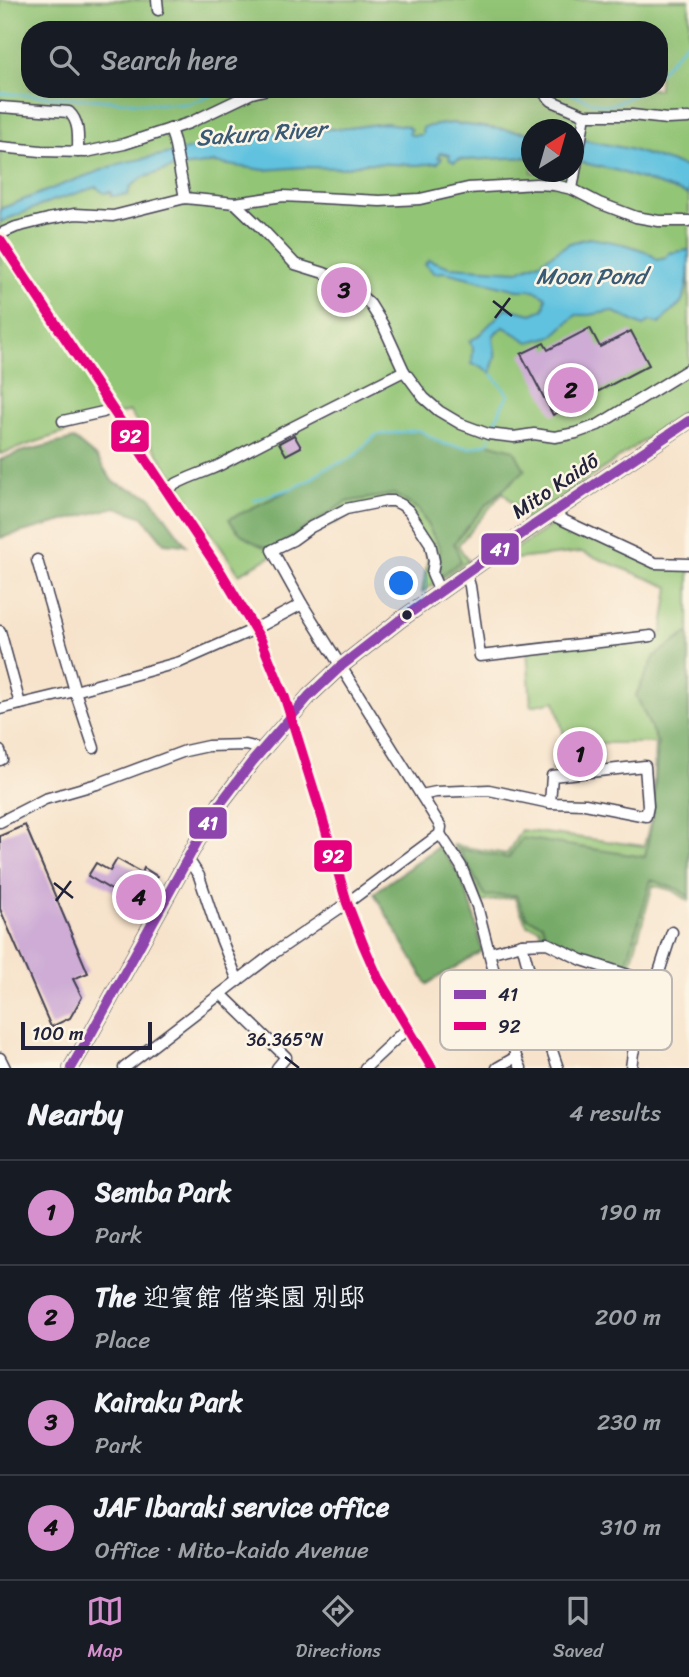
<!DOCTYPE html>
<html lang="en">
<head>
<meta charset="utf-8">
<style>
	body { margin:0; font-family:Sriracha,"Klee One",sans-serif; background:#242831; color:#f1f3f6 }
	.compass { position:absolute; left:521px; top:119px; width:63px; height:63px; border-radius:50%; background:#171b24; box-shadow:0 7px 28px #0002; rotate:37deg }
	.scale { position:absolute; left:21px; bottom:18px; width:131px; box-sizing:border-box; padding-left:7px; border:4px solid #22223b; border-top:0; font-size:19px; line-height:24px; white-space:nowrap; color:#22223b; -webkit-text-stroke:5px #fcf5e5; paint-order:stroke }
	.you { position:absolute; left:402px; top:584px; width:24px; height:24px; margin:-18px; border:5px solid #fff; border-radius:50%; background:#1a73e8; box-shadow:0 0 0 10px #1a73e833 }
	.badge { display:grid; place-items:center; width:46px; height:46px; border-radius:50%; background:#d690ce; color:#111; font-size:23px; font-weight:700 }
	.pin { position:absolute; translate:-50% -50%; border:4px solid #fff; box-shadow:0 2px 7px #0006 }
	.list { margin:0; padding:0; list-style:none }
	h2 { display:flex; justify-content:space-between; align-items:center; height:91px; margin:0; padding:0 28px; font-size:30px }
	h2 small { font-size:23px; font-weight:400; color:#9ea1a6 }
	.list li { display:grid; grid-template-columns:46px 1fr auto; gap:21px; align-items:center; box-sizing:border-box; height:105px; padding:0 28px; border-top:2px solid #363941 }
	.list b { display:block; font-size:26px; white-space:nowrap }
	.list p { margin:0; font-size:23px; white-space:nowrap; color:#9ea1a6 }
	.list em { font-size:23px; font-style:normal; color:#9ea1a6 }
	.icon { flex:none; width:38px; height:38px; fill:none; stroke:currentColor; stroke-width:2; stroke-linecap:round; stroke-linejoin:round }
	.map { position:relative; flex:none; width:689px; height:1068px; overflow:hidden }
	.search { position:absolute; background:#171b24; box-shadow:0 7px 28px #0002; left:21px; right:21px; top:21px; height:77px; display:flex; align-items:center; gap:18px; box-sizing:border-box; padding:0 24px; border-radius:28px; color:#9ea1a6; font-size:26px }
	.sheet { height:511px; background:#171b24 }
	nav { display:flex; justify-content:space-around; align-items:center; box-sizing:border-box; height:98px; border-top:2px solid #363941; background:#171b24; font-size:19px; color:#9ea1a6 }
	nav a { display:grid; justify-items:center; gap:4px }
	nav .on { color:#d690ce }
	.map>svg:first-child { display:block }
	.green { fill:#93c576; stroke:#5a7458; stroke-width:2; fill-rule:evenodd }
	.forest { fill:#76aa67; stroke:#4c6651; stroke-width:2 }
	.water { fill:#61c2df; stroke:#42728d; stroke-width:2 }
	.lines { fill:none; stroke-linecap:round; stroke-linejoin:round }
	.stream { stroke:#61c2df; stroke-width:2.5 }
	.building { fill:#ceacd5 }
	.minor-casing { stroke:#423f51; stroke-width:13 }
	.major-casing { stroke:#423f51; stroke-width:17 }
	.minor { stroke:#fff; stroke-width:10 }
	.major { stroke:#f5c16b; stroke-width:14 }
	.bus-1-casing { stroke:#fcf5e5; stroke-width:16 }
	.bus-2-casing { stroke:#fcf5e5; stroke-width:16 }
	.bus-1 { stroke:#8e44ad; stroke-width:10 }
	.bus-2 { stroke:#e5007d; stroke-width:10 }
	.ticks { fill:none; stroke:#22223b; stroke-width:2.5 }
	.bus-dot { fill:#22223b; stroke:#fcf5e5; stroke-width:2.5 }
	.labels { text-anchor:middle; stroke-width:5; stroke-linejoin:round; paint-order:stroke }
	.street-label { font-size:21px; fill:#22223b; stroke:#fcf5e5 }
	.water-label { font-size:23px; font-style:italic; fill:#385a74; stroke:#fcf5e5 }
	.key { fill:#fcf5e5; stroke:#bbb6b2; stroke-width:2 }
	.key-label { font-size:19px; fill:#22223b }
	.ticks-label { font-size:18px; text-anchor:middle; fill:#22223b; stroke:#fcf5e5; stroke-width:5; stroke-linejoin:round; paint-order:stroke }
	.line-badge { stroke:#fcf5e5; stroke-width:2.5 }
	.badge-label { font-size:19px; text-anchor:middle; font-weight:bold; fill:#fff }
</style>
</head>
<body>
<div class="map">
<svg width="689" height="1068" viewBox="0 0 689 1068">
	<rect width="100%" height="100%" fill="#fcf5e5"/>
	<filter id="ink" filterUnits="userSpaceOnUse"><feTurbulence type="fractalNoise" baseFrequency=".0143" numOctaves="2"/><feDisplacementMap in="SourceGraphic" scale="14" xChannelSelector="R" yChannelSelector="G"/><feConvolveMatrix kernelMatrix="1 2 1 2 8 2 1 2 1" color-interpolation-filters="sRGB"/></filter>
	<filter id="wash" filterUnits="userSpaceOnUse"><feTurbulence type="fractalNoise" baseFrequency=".00686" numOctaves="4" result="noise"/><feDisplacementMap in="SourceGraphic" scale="28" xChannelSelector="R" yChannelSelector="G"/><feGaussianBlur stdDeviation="1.57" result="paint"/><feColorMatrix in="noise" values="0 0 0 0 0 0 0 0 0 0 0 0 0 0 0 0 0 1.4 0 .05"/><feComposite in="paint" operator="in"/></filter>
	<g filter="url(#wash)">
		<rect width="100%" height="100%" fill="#f7e3cb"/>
		<!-- green -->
		<g class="green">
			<path d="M0 0H689V409L528 521 503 492 458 545 468 561 422 592 428 558 421 540 404 511 389 507 351 514 239 574 129 411 0 454ZM30 30H659V89H30ZM532 130H574V172H532Z"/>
			<polygon points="555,523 628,551 655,563 689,564 689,901 674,891 653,885 629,970 579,954 543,939 539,928 527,925 514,897 482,902 465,866 453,845 507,854 521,830 644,846 652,816 655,743 601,743 602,765 551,771 565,739 555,701 531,706 527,649 651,636 662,633 669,587 582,552 497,561"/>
		</g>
		<!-- forest -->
		<g class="forest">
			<path d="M419 430 443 444 470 448 488 443 514 450 525 470 486 505 454 543 461 561 438 578 440 548 419 510 394 494 346 502 272 550C255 544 238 536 229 519L310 480 324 469 352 458 376 435Z"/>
			<polygon points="74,439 98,459 113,482 150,496 186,545 164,543 143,517 116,507 0,538 0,460 20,452"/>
			<polygon points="689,632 689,897 678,889 651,880 626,965 546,936 542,924 527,918 516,895 485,896 459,849 508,858 522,838 645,857 653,815 658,744 636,695 655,656"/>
			<polygon points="439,846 459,874 473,910 482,951 427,984 374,893"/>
		</g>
		<!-- water -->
		<g class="water">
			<polygon points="385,123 407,126 411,130 409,133 411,135 421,135 423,133 422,130 424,127 451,123 531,133 531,157 464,160 460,159 454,162 449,159 450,155 440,153 438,157 442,158 438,163 417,165 366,163 342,168 304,167 264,170 214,163 172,168 142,178 130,187 128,195 111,196 111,192 104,193 96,187 52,201 0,222 0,209 69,182 122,163 275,132 348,128"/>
			<polygon points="574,138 629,149 689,168 689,195 615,170 574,161"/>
			<path d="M589 238C607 241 646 246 657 260L666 258 669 253 689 250C689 267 689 291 680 304 672 311 666 315 660 324L650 321 643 326 612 311 590 315H576L553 336 529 342 504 327C485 337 497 342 495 357 494 365 490 366 492 374L482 367 472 364 473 347 469 341 477 337 506 308 532 314 544 309 546 297 534 290H518L445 272 434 273 425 264 429 260 450 267 518 271 540 262 570 243Z"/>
		</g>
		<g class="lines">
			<!-- stream -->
			<g class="stream">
				<polyline points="659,73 689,39"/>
				<path d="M562 89C570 94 596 104 606 105 616 105 635 95 642 89"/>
				<polyline points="0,93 158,104 188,104 228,89"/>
				<polyline points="492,374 509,395 502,405 492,432"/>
				<polyline points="254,500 293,488 310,480 324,469 352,458 376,435 419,430 443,444 470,448 488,443 490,438"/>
			</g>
		</g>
		<g id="blocks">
			<!-- building -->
			<g class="building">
				<polygon points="590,328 600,347 631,331 649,365 553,415 521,354 544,343 548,350"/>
				<polygon points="294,435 301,447 286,455 279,443"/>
				<polygon points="25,825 88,973 73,979 82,997 70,1018 51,1027 0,909 0,836"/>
				<polygon points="117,859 142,873 144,868 157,876 147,893 153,896 145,910 88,876 96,863 110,871"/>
			</g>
		</g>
	</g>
	<g filter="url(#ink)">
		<use href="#blocks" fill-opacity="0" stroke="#423f51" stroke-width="2"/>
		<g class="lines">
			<!-- minor casing -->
			<g class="minor-casing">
				<g id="minor">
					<polyline points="157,0 158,10"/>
					<polyline points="540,89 552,101 585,115 632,115 667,119 689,118"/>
					<path d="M0 107 69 112C80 122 78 138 78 152"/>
					<polyline points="170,129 174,141 185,198"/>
					<polyline points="0,147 41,151 86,152 124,144 189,123 252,93 268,89"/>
					<polyline points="572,189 585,115"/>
					<polyline points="235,203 260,227 295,264 324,273 350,285 370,304 383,325 404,371 424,398 439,411 461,424 488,434 514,437 534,434 555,437 576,433 598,425 689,369"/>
					<polyline points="0,234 16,227 48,219 75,214 113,216 185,198 235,203 283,196 380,201 420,199 468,188 536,184 554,185 572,189 599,203 636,217 659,221 689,221"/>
					<polyline points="0,240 222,574 261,640 285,698 320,810 347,903 363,944 378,978 432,1068"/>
					<polyline points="63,421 103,412 111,408"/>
					<path d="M166 490C182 478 202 474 220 465 281 432 343 402 404 371"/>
					<polyline points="550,514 655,563 689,564"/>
					<polyline points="37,560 75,691 94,748"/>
					<polyline points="466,573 470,586 480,656 651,636"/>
					<polyline points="0,631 20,704"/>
					<polyline points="0,709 75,691 180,662 255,629 302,604"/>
					<polyline points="0,751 2,759 0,760"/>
					<polyline points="421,795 436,792 489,790 550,803 585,804 646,816 648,806 645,766 552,776 550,803"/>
					<polyline points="0,822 45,799 97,784 185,751 208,746 246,745 254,747 261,751"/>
					<polyline points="440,834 461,866 477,906 516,1057 521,1068"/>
					<polyline points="185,864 192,865 199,876 214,921 238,981"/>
					<polyline points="522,944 545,1030 558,1068"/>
					<polyline points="489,953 522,944 547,943 582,960 656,984"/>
					<polyline points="221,994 286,1057 277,1068"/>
					<polyline points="0,1058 5,1068"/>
					<polyline points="124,1068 274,953 347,903 440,834 441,827 302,604 272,550 293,540 311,527 346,509 386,501 394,501 402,505 409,511 430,543 434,561 432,574 440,592"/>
					<polyline points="365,1068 400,1035 408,1029"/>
					<polyline points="497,1068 516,1057"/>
					<polyline points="631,1068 633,1053 672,932"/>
				</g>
			</g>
			<!-- major casing -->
			<g class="major-casing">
				<polyline id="major" points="71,1068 92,1032 198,840 220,804 252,762 309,696 341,666 400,620 533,526 689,421"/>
			</g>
			<!-- minor -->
			<use href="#minor" class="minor"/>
			<!-- major -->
			<use href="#major" class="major"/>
			<!-- bus-1 casing -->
			<g class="bus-1-casing">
				<polyline id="bus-1" points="71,1068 92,1032 198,840 220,804 252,762 309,696 341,666 400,620 533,526 689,421"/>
			</g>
			<!-- bus-2 casing -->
			<g class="bus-2-casing">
				<polyline id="bus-2" points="0,240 222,574 261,640 285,698 320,810 347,903 363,944 378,978 432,1068"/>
			</g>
			<!-- bus-1 -->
			<use href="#bus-1" class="bus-1"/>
			<!-- bus-2 -->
			<use href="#bus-2" class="bus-2"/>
		</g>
	</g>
	<!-- ticks -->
	<path class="ticks" d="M493 301 512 316M495 318 510 298M54 883 73 898M56 901 71 881M285 1057 299 1068"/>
	<!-- markers -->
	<circle class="bus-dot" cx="407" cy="615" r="6"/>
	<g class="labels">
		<!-- street labels -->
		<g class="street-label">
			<text transform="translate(555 486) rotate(-34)" y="7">Mito Kaidō</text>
		</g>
		<!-- water labels -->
		<g class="water-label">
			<text transform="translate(261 133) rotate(-4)" y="8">Sakura River</text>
			<text x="591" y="284">Moon Pond</text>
		</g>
	</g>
	<!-- legend -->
	<rect x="440" y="970" width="232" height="80" rx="10" class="key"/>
	<rect x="454" y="990" width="32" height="9" fill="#8e44ad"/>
	<rect x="454" y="1022" width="32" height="8" fill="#e5007d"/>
	<g class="key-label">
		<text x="498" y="1001">41</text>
		<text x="498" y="1033">92</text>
	</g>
	<g class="ticks-label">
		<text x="285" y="1046">36.365°N</text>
	</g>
	<g class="line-badge">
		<rect x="110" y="419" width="40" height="34" rx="7" fill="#e5007d"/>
		<rect x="480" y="532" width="40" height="34" rx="7" fill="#8e44ad"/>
		<rect x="188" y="806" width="40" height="34" rx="7" fill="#8e44ad"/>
		<rect x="313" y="839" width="40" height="34" rx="7" fill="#e5007d"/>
	</g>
	<g class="badge-label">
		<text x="130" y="443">92</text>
		<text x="500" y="556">41</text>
		<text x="208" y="830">41</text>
		<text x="333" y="863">92</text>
	</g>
</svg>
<svg class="compass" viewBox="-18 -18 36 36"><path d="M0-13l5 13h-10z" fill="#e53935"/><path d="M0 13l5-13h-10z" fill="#9ea1a6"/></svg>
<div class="scale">100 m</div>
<div class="you"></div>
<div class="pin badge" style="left:580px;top:754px">1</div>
<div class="pin badge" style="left:571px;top:390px">2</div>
<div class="pin badge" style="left:344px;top:290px">3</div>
<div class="pin badge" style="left:139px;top:897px">4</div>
<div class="search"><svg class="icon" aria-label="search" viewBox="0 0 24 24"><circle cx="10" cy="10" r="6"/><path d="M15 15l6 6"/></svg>Search here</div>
</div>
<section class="sheet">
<h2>Nearby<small>4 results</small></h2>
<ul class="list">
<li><span class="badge">1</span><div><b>Semba Park</b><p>Park</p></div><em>190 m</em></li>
<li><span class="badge">2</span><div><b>The 迎賓館 偕楽園 別邸</b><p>Place</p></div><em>200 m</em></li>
<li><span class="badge">3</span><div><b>Kairaku Park</b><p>Park</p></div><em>230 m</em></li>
<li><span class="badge">4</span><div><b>JAF Ibaraki service office</b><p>Office · Mito-kaido Avenue</p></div><em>310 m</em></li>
</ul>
</section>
<nav>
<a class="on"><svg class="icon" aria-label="map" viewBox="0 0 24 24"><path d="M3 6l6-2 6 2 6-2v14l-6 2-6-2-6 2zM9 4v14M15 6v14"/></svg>Map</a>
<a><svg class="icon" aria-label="directions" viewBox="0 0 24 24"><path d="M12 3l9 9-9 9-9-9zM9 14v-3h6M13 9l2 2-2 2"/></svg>Directions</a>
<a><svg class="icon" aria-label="saved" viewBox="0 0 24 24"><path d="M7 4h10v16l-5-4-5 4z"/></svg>Saved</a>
</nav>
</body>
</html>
